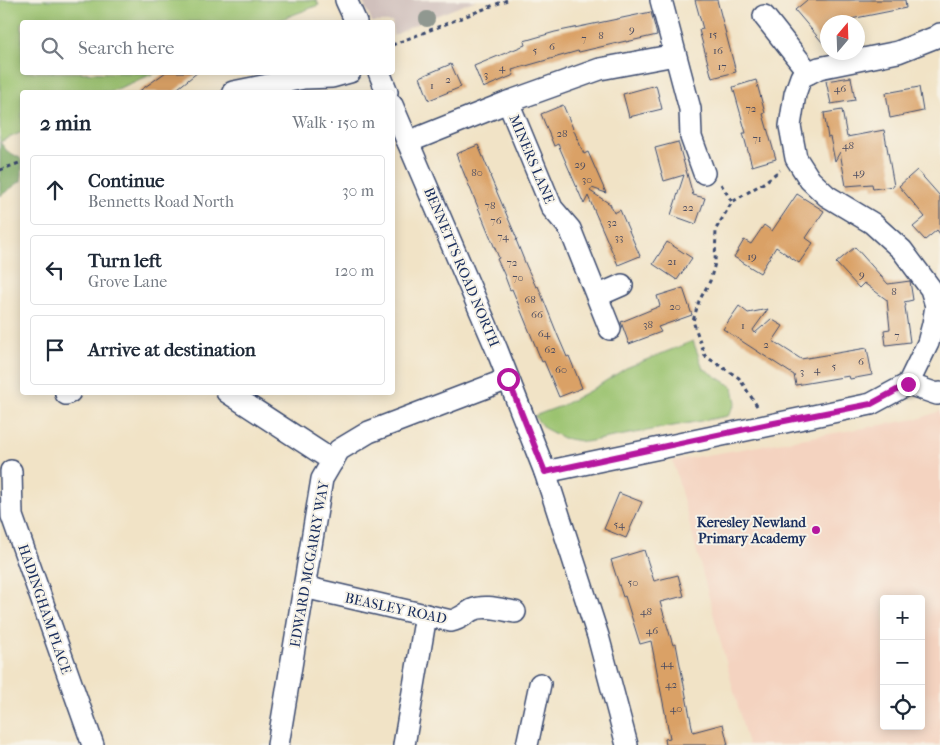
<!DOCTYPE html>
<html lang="en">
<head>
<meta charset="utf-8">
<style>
	body { margin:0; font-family:"IM FELL French Canon",serif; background:#f2f2f3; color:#1f2937 }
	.controls { position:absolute; right:15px; bottom:15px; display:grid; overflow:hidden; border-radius:5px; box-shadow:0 2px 12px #0003 }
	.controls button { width:45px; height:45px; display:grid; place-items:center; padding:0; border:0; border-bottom:1px solid #e0e1e3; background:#fff; color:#1f2937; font:25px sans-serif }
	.compass { position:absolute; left:820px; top:15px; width:45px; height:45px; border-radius:50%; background:#fff; box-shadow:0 2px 12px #0003; rotate:19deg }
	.stop { position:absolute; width:15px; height:15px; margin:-11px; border:4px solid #b5179e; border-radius:50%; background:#fff }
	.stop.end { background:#b5179e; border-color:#fff; box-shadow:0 1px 5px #0008 }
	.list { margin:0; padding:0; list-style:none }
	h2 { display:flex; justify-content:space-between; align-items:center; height:65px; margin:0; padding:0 20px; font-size:21px }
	h2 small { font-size:16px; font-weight:400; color:#747a83 }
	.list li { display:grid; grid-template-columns:32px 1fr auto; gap:15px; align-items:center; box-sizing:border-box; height:70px; margin:0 10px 10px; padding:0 10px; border:1px solid #e0e1e3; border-radius:5px }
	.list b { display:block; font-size:19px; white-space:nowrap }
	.list p { margin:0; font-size:16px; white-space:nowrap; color:#747a83 }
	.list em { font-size:16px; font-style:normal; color:#747a83 }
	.icon { flex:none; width:28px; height:28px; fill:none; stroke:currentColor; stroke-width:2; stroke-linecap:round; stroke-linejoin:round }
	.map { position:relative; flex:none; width:940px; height:745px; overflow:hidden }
	.search { position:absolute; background:#fff; box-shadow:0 2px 12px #0003; left:20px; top:20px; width:375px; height:55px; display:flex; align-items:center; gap:12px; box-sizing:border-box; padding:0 18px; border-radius:5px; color:#747a83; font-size:19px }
	.panel { position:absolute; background:#fff; box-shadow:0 2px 12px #0003; left:20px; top:90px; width:375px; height:305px; border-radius:5px }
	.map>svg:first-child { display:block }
	.built { fill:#f4d3c0; fill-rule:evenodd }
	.industrial { fill:#d0c0bc }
	.green { fill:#9bc36f; stroke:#5b7966 }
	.forest { fill:#7ca962; stroke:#4c6c60 }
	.building { fill:#daa166 }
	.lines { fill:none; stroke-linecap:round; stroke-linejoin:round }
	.minor-casing { stroke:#3b4a6e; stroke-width:24 }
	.path { stroke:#3b4a6e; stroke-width:3; stroke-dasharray:4 4; stroke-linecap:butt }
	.minor { stroke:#fff; stroke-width:21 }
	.tree { fill:#909890 }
	.route { stroke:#b5179e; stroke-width:6 }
	.poi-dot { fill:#b5179e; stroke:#f7f3e8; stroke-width:2 }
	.labels { text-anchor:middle; stroke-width:4; stroke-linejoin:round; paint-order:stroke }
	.number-label { font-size:11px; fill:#4b4c60 }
	.street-label { font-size:14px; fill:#1b2f5e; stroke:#f7f3e8 }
	.poi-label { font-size:14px; font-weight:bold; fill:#1b2f5e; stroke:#f7f3e8; text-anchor:end }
</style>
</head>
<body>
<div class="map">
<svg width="940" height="745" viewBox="0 0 940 745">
	<rect width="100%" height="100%" fill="#f7f3e8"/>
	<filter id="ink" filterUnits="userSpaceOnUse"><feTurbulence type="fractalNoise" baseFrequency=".02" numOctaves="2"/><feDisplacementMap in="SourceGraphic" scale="10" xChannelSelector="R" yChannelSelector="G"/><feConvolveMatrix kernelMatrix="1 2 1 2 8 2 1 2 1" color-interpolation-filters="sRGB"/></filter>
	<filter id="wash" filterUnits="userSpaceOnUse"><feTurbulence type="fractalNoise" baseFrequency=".0096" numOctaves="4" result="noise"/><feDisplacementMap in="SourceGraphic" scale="20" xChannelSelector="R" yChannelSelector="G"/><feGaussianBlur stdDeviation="1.12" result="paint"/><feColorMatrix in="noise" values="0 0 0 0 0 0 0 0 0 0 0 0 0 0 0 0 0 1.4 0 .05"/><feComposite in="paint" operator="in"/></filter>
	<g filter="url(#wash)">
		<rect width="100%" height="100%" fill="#f1e3c6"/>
		<!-- built -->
		<path class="built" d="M940 411V745H748L673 461 921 418ZM884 599H921V726H884Z"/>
		<!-- industrial -->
		<polygon class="industrial" points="362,0 476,0 423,21 393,36 392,22 372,22"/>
		<!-- green -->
		<g class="green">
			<polygon points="0,0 316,0 319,5 274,22 22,22 22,72 155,73 110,92 22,92 22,132 0,142"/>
			<polygon points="693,341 703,368 733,387 736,403 728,416 586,442 563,438 544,428 534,416 561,406 593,389 626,368"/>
		</g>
		<!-- forest -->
		<polygon class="forest" points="0,142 7,151 20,158 22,163 22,175 21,181 0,196"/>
		<g id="blocks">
			<!-- building -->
			<g class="building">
				<polygon points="695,0 717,0 736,72 712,78 699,30 703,29"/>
				<polygon points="807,0 905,0 906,8 851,19 852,22 828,22 828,49 795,10"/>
				<polygon points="651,12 657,35 626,42 626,41 579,52 578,51 512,70 514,75 483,88 474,66 525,45 524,41 555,32"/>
				<polygon points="451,64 461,87 429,100 420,77"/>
				<polygon points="166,72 198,72 173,92 138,92"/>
				<polygon points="851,77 855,100 831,104 826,81"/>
				<polygon points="756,80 765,113 763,114 776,159 752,166 743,133 746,133 733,87"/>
				<polygon points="656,85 662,109 629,117 623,94"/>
				<polygon points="919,87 923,111 890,118 886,93"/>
				<polygon points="563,105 584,154 588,152 606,193 592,188 590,191 610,204 614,213 620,210 640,256 618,265 588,196 584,204 558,144 554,146 541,114"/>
				<polygon points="842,110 847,137 884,130 894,186 873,189 872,184 846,186 840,152 835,161 830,137 828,138 824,113"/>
				<polygon points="678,142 693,195 705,198 696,224 671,215 684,175 664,181 655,148"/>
				<polygon points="478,145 491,176 490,176 517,239 516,240 526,265 536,287 538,286 558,336 567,357 569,356 582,388 559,397 544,361 542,362 512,289 510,290 504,274 497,259 499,258 456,154"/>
				<polygon points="917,170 940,196 940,234 937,230 925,240 913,227 925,217 899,186"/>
				<polygon points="797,194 824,211 806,238 813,243 799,263 776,247 760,273 734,257 744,240 751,244 764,225 772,231"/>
				<polygon points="667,242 692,258 677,280 653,264"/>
				<polygon points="855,247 888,284 910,281 913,300 904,302 906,305 905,307 910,342 886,345 884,330 890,329 887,300 864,283 859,288 836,263"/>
				<polygon points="683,288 692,315 658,327 661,332 629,344 621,322 660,306 657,296"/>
				<polygon points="739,306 748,313 768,309 753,330 755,333 771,319 783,326 773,341 801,359 867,348 872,375 850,379 849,376 796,385 794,375 723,329"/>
				<polygon points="619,493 642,502 626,538 604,529"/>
				<polygon points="644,550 654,581 678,575 684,596 660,602 673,645 676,644 693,732 723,724 728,745 666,745 665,739 670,738 651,641 640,644 625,596 623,597 611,560"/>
			</g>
		</g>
	</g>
	<g filter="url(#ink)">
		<use href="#blocks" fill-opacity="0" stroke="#3b4a6e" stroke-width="1"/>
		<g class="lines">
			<!-- minor casing -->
			<g class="minor-casing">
				<g id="minor">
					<polyline points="346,0 356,22"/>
					<polyline points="661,0 690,109 691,137 704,173"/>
					<polyline points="764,16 809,73"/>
					<polyline points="379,72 387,92"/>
					<polyline points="233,92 304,78 332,77 350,72"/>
					<polyline points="508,102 552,208 570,229 610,329"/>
					<polyline points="392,105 497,350 545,472 598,636 627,745"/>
					<polyline points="408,142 508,102 600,69 675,55"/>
					<polyline points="597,296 622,285"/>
					<polyline points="908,384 937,394 940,393"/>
					<polyline points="227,392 333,461"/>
					<polyline points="66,394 70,392"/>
					<polyline points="11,471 12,516 93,745"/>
					<polyline points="545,472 871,404 908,384 928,343 933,324 936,306 931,289 902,250 872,223 827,196 810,180 796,158 790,126 795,94 801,77 819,68 898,52 936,37 940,34"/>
					<path d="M304 587 451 621C460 619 465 614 472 610 485 604 502 610 515 612"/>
					<polyline points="278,745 322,479 339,450 369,432 508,379"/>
					<polyline points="404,745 426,615"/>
					<polyline points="527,745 540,684"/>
				</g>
			</g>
			<!-- path -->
			<g class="path">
				<polyline points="392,45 507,0"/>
				<polyline points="0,170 22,162"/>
				<polyline points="721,184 732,202"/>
				<polyline points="757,406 739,378 705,356 693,321 699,301 710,281 715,263 716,229 732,202 765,182 780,170"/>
			</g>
			<!-- minor -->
			<use href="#minor" class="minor"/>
		</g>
		<!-- trees -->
		<circle class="tree" cx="427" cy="19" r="8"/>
	</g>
	<g class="lines" filter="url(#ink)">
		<!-- route -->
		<polyline class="route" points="508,379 545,472 769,424 871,404 908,384"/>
	</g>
	<!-- markers -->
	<circle class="poi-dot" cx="816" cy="530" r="5"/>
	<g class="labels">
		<!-- number labels -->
		<g class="number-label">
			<text x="632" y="33">9</text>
			<text x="713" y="38">15</text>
			<text x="601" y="39">8</text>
			<text x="584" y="42">7</text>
			<text x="552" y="50">6</text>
			<text x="535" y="54">5</text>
			<text x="718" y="54">16</text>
			<text x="722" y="70">17</text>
			<text x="502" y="71">4</text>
			<text x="486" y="78">3</text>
			<text x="448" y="83">2</text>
			<text x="432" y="89">1</text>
			<text x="840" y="92">46</text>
			<text x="751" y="112">72</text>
			<text x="562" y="137">28</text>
			<text x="757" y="142">71</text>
			<text x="848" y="149">48</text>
			<text x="580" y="168">29</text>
			<text x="477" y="176">80</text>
			<text x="859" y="176">49</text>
			<text x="587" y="183">30</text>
			<text x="490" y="209">78</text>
			<text x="688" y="211">22</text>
			<text x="496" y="224">76</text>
			<text x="612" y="226">32</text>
			<text x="503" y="240">74</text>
			<text x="619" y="241">33</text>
			<text x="752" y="260">19</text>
			<text x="672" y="265">21</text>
			<text x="512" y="266">72</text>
			<text x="862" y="278">9</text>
			<text x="518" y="281">70</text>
			<text x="894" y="295">8</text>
			<text x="530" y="303">68</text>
			<text x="675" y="310">20</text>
			<text x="537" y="318">66</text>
			<text x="648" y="328">38</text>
			<text x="743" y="329">1</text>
			<text x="544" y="337">64</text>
			<text x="897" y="339">7</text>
			<text x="766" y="348">2</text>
			<text x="550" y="353">62</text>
			<text x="861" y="365">6</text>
			<text x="834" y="370">5</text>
			<text x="561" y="373">60</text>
			<text x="817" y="373">4</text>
			<text x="802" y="375">3</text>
			<text x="619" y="528">54</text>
			<text x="633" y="586">50</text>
			<text x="646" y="615">48</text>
			<text x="652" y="634">46</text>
			<text x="667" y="667">44</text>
			<text x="671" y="688">42</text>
			<text x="676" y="712">40</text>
		</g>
		<!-- street labels -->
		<g class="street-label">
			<text transform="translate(532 159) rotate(67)" y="5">MINERS LANE</text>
			<text transform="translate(462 267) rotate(67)" y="5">BENNETTS ROAD NORTH</text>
			<text transform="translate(309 564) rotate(-80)" y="5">EDWARD MCGARRY WAY</text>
			<text transform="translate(396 608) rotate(12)" y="5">BEASLEY ROAD</text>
			<text transform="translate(45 609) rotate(71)" y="5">HADINGHAM PLACE</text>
		</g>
		<!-- poi labels -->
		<g class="poi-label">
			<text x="806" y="527">Keresley Newland<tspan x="806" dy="16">Primary Academy</tspan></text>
		</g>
	</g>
</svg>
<div class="controls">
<button>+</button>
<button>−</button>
<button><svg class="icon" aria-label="locate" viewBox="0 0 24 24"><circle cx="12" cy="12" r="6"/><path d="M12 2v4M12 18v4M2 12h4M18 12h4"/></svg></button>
</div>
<svg class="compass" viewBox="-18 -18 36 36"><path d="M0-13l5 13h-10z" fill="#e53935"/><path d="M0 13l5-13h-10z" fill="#747a83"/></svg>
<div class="stop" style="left:508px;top:379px"></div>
<div class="stop end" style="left:908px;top:384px"></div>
<div class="search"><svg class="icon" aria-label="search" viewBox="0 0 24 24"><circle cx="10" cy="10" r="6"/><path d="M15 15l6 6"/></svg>Search here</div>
<section class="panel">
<h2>2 min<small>Walk · 150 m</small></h2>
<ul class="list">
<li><svg class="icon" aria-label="ahead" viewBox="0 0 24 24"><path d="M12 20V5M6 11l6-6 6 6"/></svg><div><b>Continue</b><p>Bennetts Road North</p></div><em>30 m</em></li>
<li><svg class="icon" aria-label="left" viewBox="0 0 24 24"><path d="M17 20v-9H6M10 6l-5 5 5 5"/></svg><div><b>Turn left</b><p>Grove Lane</p></div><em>120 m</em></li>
<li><svg class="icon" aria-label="arrive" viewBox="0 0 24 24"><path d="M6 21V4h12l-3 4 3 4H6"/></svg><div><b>Arrive at destination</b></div></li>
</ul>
</section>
</div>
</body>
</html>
